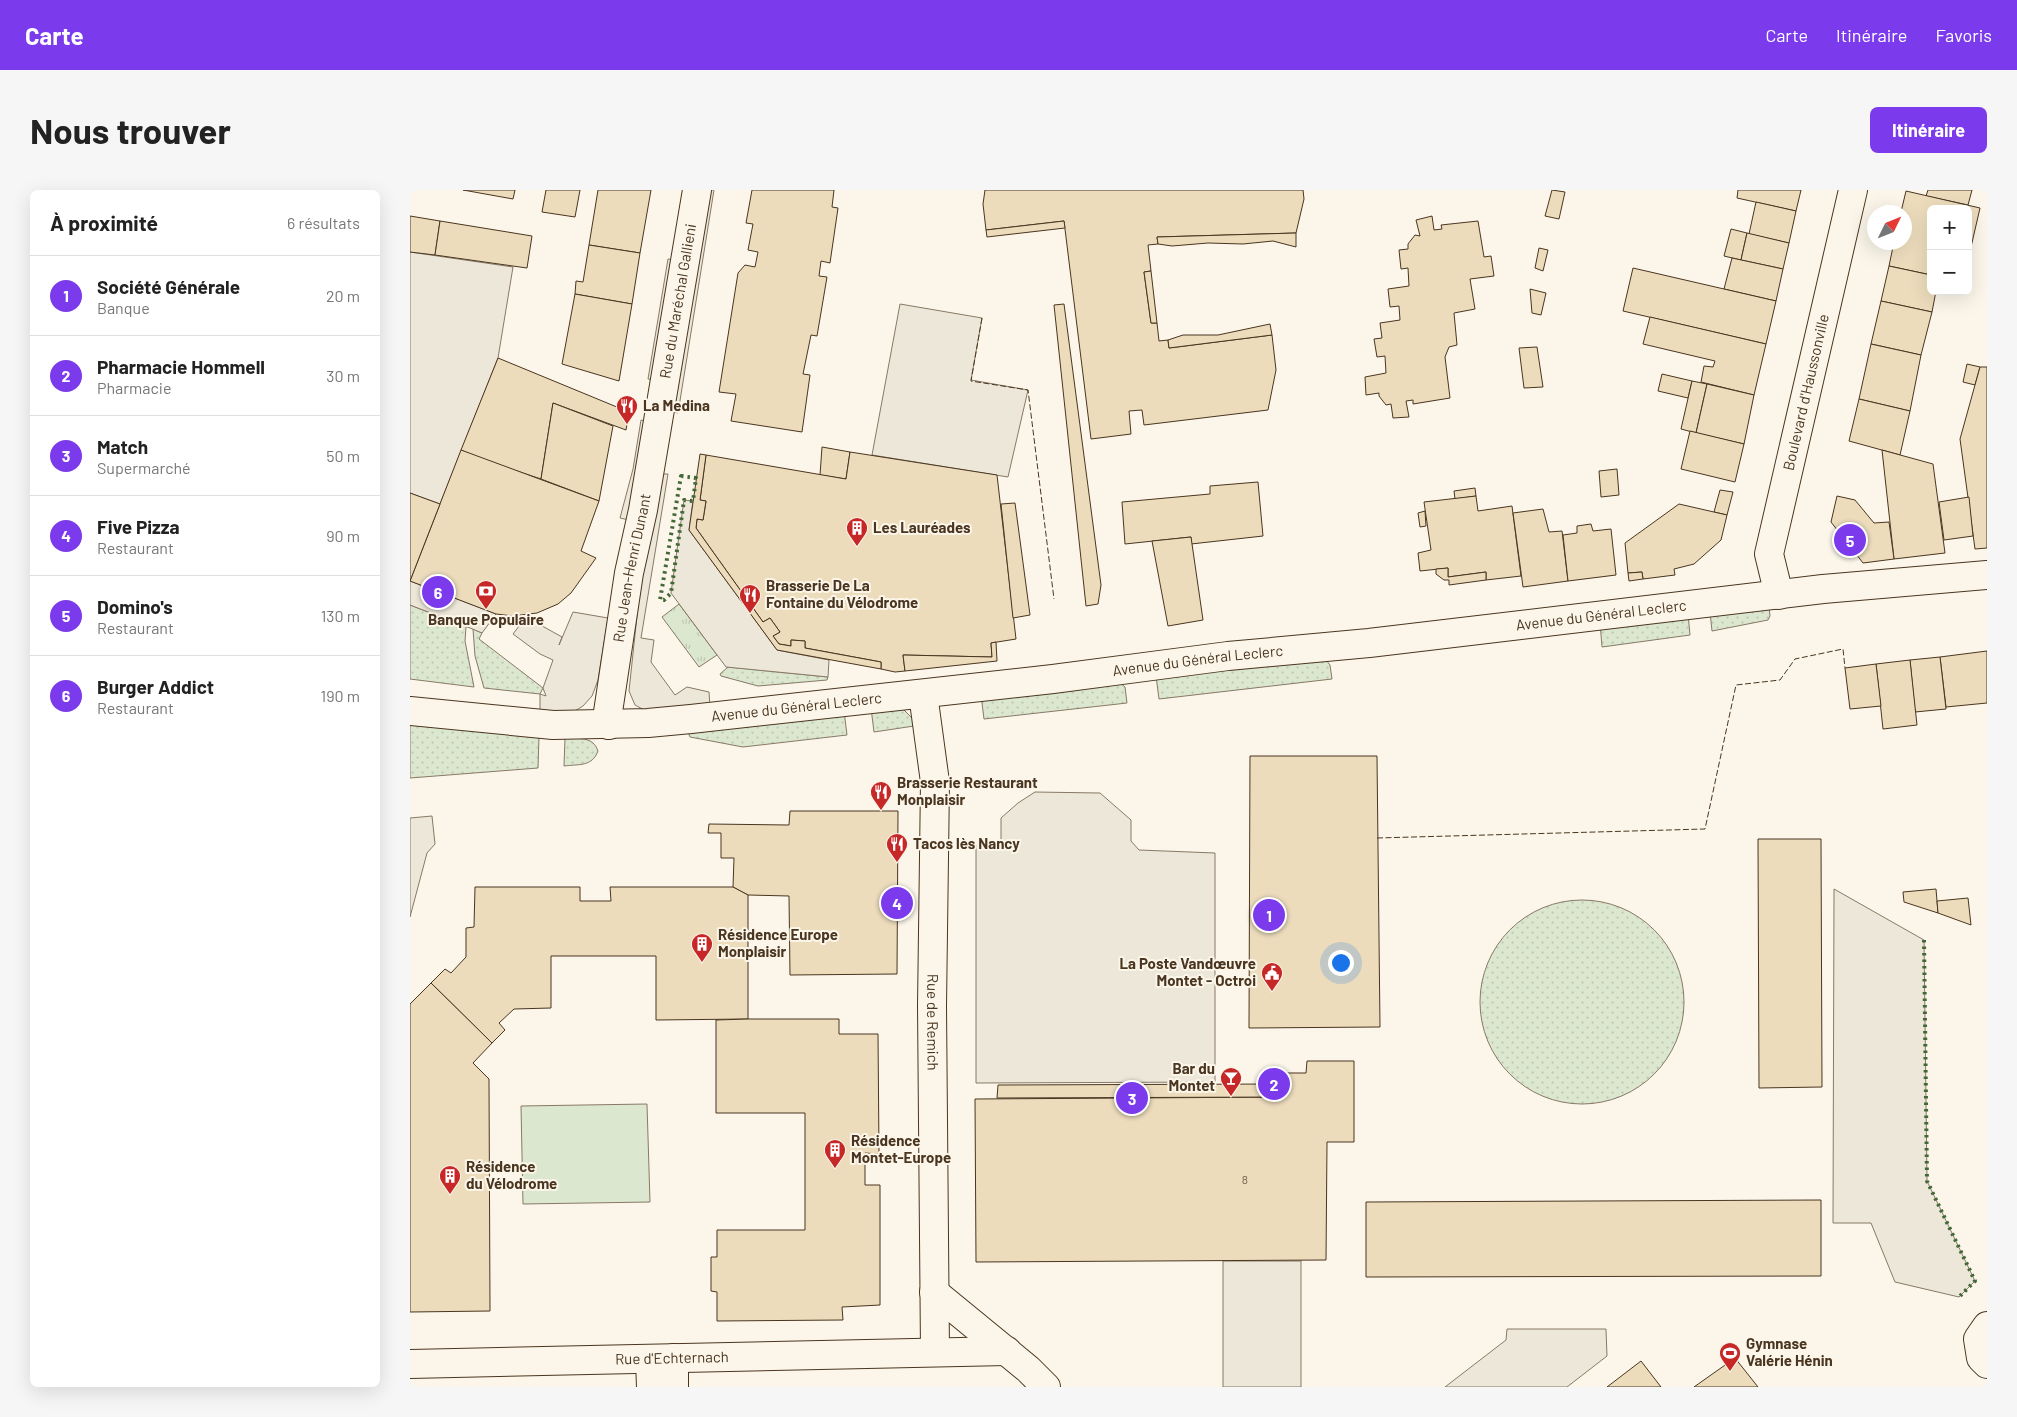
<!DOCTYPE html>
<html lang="fr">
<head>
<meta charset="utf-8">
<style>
	body { margin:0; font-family:Barlow,sans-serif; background:#f6f6f6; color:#222 }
	.controls { position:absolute; right:15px; top:15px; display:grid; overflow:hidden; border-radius:8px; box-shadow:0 5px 20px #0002 }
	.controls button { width:45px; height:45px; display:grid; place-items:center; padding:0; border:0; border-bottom:1px solid #e0e0e0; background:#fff; color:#222; font:25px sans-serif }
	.compass { position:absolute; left:1457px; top:15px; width:45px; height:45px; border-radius:50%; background:#fff; box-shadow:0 5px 20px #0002; rotate:47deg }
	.you { position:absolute; left:930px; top:772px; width:18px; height:18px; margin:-12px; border:4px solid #fff; border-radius:50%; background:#1a73e8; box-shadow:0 0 0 8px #1a73e833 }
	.badge { display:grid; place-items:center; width:32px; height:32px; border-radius:50%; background:#7c3aed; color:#fff; font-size:16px; font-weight:700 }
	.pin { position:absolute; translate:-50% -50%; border:2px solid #fff; box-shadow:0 1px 5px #0006 }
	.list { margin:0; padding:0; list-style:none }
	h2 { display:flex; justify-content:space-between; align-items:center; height:65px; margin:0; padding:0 20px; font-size:21px }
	h2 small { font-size:16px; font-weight:400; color:#767676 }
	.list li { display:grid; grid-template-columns:32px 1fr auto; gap:15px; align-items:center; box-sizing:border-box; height:80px; padding:0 20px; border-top:1px solid #e0e0e0 }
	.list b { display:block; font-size:19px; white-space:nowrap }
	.list p { margin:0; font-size:16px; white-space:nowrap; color:#767676 }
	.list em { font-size:16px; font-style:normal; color:#767676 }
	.map { position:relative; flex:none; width:1577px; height:1197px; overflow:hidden; border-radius:8px }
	header { display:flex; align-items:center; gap:30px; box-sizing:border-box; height:70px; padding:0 25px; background:#7c3aed; color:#fff }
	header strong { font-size:24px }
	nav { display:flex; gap:28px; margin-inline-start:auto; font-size:18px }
	.intro { display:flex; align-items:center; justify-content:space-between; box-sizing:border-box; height:120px; padding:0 30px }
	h1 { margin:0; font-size:35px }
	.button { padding:12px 22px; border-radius:8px; background:#7c3aed; color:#fff; font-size:18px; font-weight:700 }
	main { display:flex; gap:30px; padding:0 30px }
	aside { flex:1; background:#fff; border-radius:8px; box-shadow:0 5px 20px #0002 }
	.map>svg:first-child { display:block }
	.grass { fill:url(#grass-dots); stroke:#887966 }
	.park { fill:url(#park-tufts); stroke:#887966 }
	.garden { fill:#dce7d0; stroke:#887966 }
	.parking { fill:#ede7d9; stroke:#887966 }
	.building { fill:#ecdcbc; stroke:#4a3520 }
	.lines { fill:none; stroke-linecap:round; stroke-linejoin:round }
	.minor-casing { stroke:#4a3520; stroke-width:30 }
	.tertiary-casing { stroke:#4a3520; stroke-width:30 }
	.minor { stroke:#fbf6e9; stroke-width:28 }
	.tertiary { stroke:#fbf6e9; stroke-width:28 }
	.hedge { stroke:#436837; stroke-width:4; stroke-dasharray:2.5 4; stroke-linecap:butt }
	.fence { stroke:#4a3520; stroke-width:1; stroke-dasharray:6 2.5; stroke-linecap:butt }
	.labels { text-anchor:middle; stroke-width:4; stroke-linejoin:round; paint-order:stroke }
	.number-label { font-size:12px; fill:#725f47 }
	.street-label { font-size:15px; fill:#4a3520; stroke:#fbf6e9 }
	.poi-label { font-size:15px; font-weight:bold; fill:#4a3520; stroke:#fbf6e9; text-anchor:start }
</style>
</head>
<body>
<header>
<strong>Carte</strong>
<nav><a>Carte</a><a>Itinéraire</a><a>Favoris</a></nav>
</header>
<div class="intro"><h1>Nous trouver</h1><a class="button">Itinéraire</a></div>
<main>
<aside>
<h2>À proximité<small>6 résultats</small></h2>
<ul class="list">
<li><span class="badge">1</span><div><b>Société Générale</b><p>Banque</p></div><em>20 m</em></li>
<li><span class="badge">2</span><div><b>Pharmacie Hommell</b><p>Pharmacie</p></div><em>30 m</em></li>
<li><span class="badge">3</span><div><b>Match</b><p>Supermarché</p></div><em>50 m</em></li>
<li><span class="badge">4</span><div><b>Five Pizza</b><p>Restaurant</p></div><em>90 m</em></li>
<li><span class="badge">5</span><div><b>Domino's</b><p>Restaurant</p></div><em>130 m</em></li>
<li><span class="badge">6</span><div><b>Burger Addict</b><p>Restaurant</p></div><em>190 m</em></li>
</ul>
</aside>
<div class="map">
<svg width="1577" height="1197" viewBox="0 0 1577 1197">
	<defs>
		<pattern id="grass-dots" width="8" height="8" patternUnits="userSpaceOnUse" patternTransform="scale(1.25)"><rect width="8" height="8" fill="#dce7d0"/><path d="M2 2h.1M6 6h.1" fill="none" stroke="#bec7b2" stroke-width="1.8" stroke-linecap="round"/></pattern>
		<pattern id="park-tufts" width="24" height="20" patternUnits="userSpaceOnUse" patternTransform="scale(1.25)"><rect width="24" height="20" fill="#dce7d0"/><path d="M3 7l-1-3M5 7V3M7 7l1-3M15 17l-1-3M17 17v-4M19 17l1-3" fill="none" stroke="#bec7b2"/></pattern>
	</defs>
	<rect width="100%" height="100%" fill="#fbf6e9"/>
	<!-- grass -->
	<g class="grass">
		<polygon points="0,415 56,437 55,451 64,497 0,489"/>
		<polygon points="1359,417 1360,426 1358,430 1302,441 1300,422"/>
		<polygon points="1278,424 1280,445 1192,457 1190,433"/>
		<polygon points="63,439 72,443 69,449 133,498 130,504 74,498 65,466"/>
		<polygon points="916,470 920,475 922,489 749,509 746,486"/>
		<polygon points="318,477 418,487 417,490 348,496 311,486 310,484"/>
		<polygon points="709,492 715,497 717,513 574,529 571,505"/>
		<polygon points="491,517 503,529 504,536 464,542 461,518"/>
		<polygon points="434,521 437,545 333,557 280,547 278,542"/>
		<polygon points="0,533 129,546 128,578 0,588"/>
		<path d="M155 548C169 549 183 546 188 561 182 577 169 574 154 576Z"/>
		<circle cx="1172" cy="812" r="102"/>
	</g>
	<!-- park -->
	<polygon class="park" points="269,414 307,465 289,477 252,427"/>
	<!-- garden -->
	<polygon class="garden" points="237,914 240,1012 113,1014 111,916"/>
	<!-- parking -->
	<g class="parking">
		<polygon points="295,0 304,0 268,223 259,221"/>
		<polygon points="0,62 103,77 88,168 30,314 0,303"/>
		<polygon points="258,69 267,70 246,190 238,189"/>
		<polygon points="490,114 572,128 561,190 618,200 598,287 462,265"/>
		<polygon points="231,230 239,232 219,330 210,328 223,279"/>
		<polygon points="249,284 258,284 231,448 244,450 241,472 265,505 277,497 299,502 300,517 238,522 225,515 219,501 229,407"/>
		<polygon points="274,310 283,311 279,340 367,460 419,470 418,487 316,477 261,403"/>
		<polygon points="0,391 76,420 86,424 72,443 60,438 0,415"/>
		<polygon points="163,422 198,428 188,490 182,506 173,516 160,524 130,522 130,504 136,506 133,498 143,470 130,464 103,444 116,427 152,447 149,455"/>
		<polygon points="625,602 690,603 721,630 721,651 729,660 805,663 805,892 566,893 566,656 591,656 591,628 608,613"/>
		<polygon points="22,626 25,654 17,663 0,727 0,628"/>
		<polygon points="1424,699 1514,750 1517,991 1565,1091 1549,1107 1485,1092 1461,1033 1423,1033"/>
		<rect x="813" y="1071" width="78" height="126"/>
		<polygon points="1097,1139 1196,1139 1197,1166 1157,1197 1035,1197 1096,1150"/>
	</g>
	<!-- building -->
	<g class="building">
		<polygon points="53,0 105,0 103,9"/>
		<polygon points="136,0 170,0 165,27 132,22"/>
		<polygon points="188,0 241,0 230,63 179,55"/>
		<polygon points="342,0 424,0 422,17 428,18 420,73 411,71 409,86 417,87 407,146 401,145 393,184 400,185 392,242 321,231 326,204 309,202 328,83 335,75 345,77 348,62 338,60 343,34 336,33"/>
		<polygon points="575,0 893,0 894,9 886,43 747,47 748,54 738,55 741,81 734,82 741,133 747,133 749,151 758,150 759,158 862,145 866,180 858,220 734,235 732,220 719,221 721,244 681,249 654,31 576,40 573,14"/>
		<polygon points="1142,0 1155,2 1149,29 1135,26"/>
		<polygon points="1328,0 1391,0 1386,21 1327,8"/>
		<polygon points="1518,0 1562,0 1558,15 1516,6"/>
		<polygon points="1496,1 1570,18 1558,70 1558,19 1521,19 1521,85 1479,76 1484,52 1494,52 1494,22 1491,22"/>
		<polygon points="1346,12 1386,21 1379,53 1339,44"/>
		<polygon points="0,26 30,31 25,65 0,62"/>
		<polygon points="1022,26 1024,40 1032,39 1031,35 1068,31 1074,67 1081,66 1084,86 1060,89 1065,119 1044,123 1047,155 1039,157 1035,167 1040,208 1003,214 1003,210 996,211 999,227 983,228 981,214 976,215 969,206 969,203 956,205 955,187 976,183 975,166 967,167 964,149 972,148 970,133 990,130 989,116 980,117 978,99 999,96 998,78 991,79 989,60 998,59 998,54 1005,45 1010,46 1006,30"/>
		<polygon points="30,31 122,46 117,78 25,65"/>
		<polygon points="654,31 655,38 577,47 576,40"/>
		<polygon points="1321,39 1337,43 1331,70 1314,66"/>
		<polygon points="886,43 886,57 863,51 833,54 798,53 762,56 748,54 747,47"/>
		<polygon points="1337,43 1379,53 1373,79 1331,70"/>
		<polygon points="179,55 230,63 222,114 165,104 166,91 173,92"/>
		<polygon points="1129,58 1138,60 1133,81 1125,78"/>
		<polygon points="1322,68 1373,79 1366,111 1314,99"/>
		<polygon points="1479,76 1521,85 1521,101 1526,101 1522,122 1471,111"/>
		<polygon points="1223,78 1366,111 1356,154 1213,121"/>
		<polygon points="741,81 747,133 741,133 734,82"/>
		<polygon points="1120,99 1136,103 1131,125 1122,123"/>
		<polygon points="165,104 222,114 209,191 152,174"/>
		<polygon points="1471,111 1522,122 1511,165 1461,154"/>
		<polygon points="654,114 691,395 688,414 676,416 644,115"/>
		<polygon points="1240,127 1356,154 1344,205 1291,192 1294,176 1303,177 1305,171 1233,154"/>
		<polygon points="860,134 862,145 759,158 758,150 773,145 808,145"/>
		<polygon points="1461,154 1511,165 1500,221 1449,209"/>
		<polygon points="1127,157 1133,197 1114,198 1109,158"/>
		<polygon points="88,168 219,222 216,240 143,213 131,289 71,269 51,260"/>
		<polygon points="1557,174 1570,177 1565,195 1553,192"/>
		<polygon points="1570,177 1577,177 1577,358 1565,359 1550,249"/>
		<polygon points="1252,184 1282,191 1278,208 1248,201"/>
		<polygon points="1282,191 1297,194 1286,243 1271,239"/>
		<polygon points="1297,194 1344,205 1334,254 1286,243"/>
		<polygon points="1449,209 1500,221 1490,265 1439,251"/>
		<polygon points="143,213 203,236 189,311 131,289"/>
		<polygon points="1280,241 1334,254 1325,292 1271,279"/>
		<polygon points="412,257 440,262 436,289 410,285"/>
		<polygon points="51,260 189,311 171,361 186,368 161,403 148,414 127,423 103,426 86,424 0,391"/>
		<polygon points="1472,260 1523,274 1535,363 1484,369"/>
		<polygon points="440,262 587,285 606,449 581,453 582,467 493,465 495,481 485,482 471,479 471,472 395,458 395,451 381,450 381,456 369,454 363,446 370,442 360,428 353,432 286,338 287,329 293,330 296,311 290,310 296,265 436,289"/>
		<polygon points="290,264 296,265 290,310 296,311 293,330 287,329 286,338 353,432 360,428 370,442 363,446 369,454 381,456 381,450 395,451 395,458 471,472 471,479 367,460 279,340"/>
		<polygon points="1207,279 1209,305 1191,307 1189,281"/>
		<polygon points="848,292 853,346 781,354 781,347 715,354 712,312 800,304 800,296"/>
		<polygon points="1065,298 1066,306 1045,309 1044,301"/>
		<polygon points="1310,300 1323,302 1317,325 1304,322"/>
		<polygon points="0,303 30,314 0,391"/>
		<polygon points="1066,306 1068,321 1102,316 1111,386 1076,390 1076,382 1038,387 1038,378 1010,381 1008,363 1021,360 1014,312"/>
		<polygon points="1427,306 1445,310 1464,333 1479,332 1484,369 1453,373 1421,332"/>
		<polygon points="1559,307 1563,346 1534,350 1529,312"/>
		<polygon points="605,313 620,425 603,428 591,314"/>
		<polygon points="1269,314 1317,325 1311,350 1284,374 1264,379 1265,385 1233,389 1232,382 1218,383 1215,353"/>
		<polygon points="1133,319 1139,342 1152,341 1158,391 1113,397 1103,323"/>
		<polygon points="1015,321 1016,336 1010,337 1008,323"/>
		<polygon points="1181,334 1183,341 1201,339 1206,385 1158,391 1153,345 1167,343 1167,336"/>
		<polygon points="781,347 793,430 758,436 742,351"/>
		<polygon points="1038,378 1038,387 1076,382 1076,390 1039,395 1039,390 1034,390 1026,384 1026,379"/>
		<polygon points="1232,382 1233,389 1219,391 1218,383"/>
		<polygon points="586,452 587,471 495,481 493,465 582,467 581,453"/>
		<polygon points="1577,461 1577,513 1536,517 1530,467"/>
		<polygon points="1530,467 1536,519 1505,522 1500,470"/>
		<polygon points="1500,470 1507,535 1473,539 1466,474"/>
		<polygon points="1466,474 1471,516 1440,519 1435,478"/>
		<polygon points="840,566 967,566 970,837 839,838"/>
		<polygon points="380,621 488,621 487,784 380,785 379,706 338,705 323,697 324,668 311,668 311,643 298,643 299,634 379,635"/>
		<polygon points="1348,649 1411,649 1412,897 1349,898"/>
		<polygon points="65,697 170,697 170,711 201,711 200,697 323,697 338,705 338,829 246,830 246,766 141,766 141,818 104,819 89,833 95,840 82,853 21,793 35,779 41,783 56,767 56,738 64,737"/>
		<polygon points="1526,699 1528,723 1494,712 1493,702"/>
		<polygon points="1558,708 1561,735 1528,723 1527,711"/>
		<polygon points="21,793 82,853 63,873 79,889 80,1121 0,1122 0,814"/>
		<polygon points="338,829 429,829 429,844 468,844 469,964 455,963 455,995 470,995 470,1115 432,1117 433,1130 307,1131 307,1102 301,1101 301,1067 307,1067 307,1040 395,1040 395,923 306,923 306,830"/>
		<polygon points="897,871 944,871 944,952 917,952 916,1070 566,1072 565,909 873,907 873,883 896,883"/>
		<polygon points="864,894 873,894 873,907 587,908 588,895"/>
		<polygon points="1411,1010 1411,1086 956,1087 956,1012"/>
		<polygon points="1325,1168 1348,1197 1284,1197"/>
		<polygon points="1231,1171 1251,1197 1197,1197"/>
	</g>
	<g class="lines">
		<!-- minor casing -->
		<g class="minor-casing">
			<g id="minor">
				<path id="s1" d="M513 504 525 592 522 816 525 1162"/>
				<path id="s2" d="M199 535 198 522 219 383 233 320 287 0"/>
				<polyline points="524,1102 618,1179 636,1197"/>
				<polyline points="1577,1136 1568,1149 1571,1168 1577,1174"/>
				<polyline points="264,1168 264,1197"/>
				<polyline points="240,1169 241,1197"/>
				<path id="s3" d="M0 1174 597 1161"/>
			</g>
		</g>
		<!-- tertiary casing -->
		<g class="tertiary-casing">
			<g id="tertiary">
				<path id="s4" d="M1369 405 1359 364 1443 0"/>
				<path id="s5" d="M0 521 143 535 238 533 281 529 643 489 818 466 959 453 1413 399 1577 385"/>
			</g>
		</g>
		<!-- minor -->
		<use href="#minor" class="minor"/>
		<!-- tertiary -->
		<use href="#tertiary" class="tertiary"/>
		<!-- hedge -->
		<g class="hedge">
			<polygon points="271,286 286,288 283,311 274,310 261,403 254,410 250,410"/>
			<polyline points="1514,750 1517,991 1565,1091 1549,1107"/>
		</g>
		<!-- fence -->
		<g class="fence">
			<polyline points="572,128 561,191 618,200 644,409"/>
			<polyline points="967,648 1295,639 1326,495 1370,490 1385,469 1433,459 1435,478"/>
		</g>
	</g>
	<!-- icons -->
	<defs>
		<g id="restaurant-pin" transform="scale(1.125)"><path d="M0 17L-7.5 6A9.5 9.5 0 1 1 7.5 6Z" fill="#c62828" stroke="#fbf6e9"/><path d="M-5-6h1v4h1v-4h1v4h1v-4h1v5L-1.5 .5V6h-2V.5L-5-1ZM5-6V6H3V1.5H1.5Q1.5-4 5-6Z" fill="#fff"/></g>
		<g id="building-pin" transform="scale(1.125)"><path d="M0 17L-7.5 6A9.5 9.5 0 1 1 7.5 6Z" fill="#c62828" stroke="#fbf6e9"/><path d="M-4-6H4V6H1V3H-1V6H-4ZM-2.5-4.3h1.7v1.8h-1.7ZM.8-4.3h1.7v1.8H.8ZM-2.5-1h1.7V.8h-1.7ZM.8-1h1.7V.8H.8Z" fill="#fff"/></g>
		<g id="bank-pin" transform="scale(1.125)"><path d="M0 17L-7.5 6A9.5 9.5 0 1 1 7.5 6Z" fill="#c62828" stroke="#fbf6e9"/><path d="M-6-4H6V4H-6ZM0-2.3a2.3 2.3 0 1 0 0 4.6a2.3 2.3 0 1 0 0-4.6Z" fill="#fff"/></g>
		<g id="civic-pin" transform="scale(1.125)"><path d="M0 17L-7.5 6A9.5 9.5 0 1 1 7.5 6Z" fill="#c62828" stroke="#fbf6e9"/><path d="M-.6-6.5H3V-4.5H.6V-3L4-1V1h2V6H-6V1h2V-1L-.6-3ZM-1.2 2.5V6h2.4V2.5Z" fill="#fff"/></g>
		<g id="bar-pin" transform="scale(1.125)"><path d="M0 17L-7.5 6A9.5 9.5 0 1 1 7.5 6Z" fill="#c62828" stroke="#fbf6e9"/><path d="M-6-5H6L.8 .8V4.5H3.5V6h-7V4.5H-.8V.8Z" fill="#fff"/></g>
		<g id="stadium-pin" transform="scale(1.125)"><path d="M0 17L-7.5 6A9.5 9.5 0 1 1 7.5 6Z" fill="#c62828" stroke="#fbf6e9"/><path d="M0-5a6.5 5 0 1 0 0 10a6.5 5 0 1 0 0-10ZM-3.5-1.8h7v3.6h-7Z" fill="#fff"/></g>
	</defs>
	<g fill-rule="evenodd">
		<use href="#restaurant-pin" x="217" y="216"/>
		<use href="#building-pin" x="447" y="338"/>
		<use href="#bank-pin" x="76" y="401"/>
		<use href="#restaurant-pin" x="340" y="405"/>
		<use href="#restaurant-pin" x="471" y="602"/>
		<use href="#restaurant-pin" x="487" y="654"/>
		<use href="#building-pin" x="292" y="754"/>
		<use href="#civic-pin" x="862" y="783"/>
		<use href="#bar-pin" x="821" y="888"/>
		<use href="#building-pin" x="425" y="960"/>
		<use href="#building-pin" x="40" y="986"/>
		<use href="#stadium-pin" x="1320" y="1163"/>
	</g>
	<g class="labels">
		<!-- number labels -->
		<g class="number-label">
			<text x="835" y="994">8</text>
		</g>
		<!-- street labels -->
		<g class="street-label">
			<text dy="5" stroke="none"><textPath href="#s2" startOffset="430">Rue du Maréchal Gallieni</textPath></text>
			<text dy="5" stroke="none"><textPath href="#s4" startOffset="208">Boulevard d'Haussonville</textPath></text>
			<text dy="5" stroke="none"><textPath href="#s2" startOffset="159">Rue Jean-Henri Dunant</textPath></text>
			<text dy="5" stroke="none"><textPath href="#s5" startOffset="1198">Avenue du Général Leclerc</textPath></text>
			<text dy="5" stroke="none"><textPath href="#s5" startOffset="792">Avenue du Général Leclerc</textPath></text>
			<text dy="5" stroke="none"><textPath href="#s5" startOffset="388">Avenue du Général Leclerc</textPath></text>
			<text dy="5" stroke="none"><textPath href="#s1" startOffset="329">Rue de Remich</textPath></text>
			<text dy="5" stroke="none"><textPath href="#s3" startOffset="262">Rue d'Echternach</textPath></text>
		</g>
		<!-- poi labels -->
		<g class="poi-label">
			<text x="233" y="221">La Medina</text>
			<text x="463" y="343">Les Lauréades</text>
			<text x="356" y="401">Brasserie De La<tspan x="356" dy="17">Fontaine du Vélodrome</tspan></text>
			<text x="76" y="435" text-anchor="middle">Banque Populaire</text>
			<text x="487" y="598">Brasserie Restaurant<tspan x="487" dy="17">Monplaisir</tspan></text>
			<text x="503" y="659">Tacos lès Nancy</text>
			<text x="308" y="750">Résidence Europe<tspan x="308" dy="17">Monplaisir</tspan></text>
			<text x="846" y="779" text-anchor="end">La Poste Vandœuvre<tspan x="846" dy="17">Montet - Octroi</tspan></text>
			<text x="805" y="884" text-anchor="end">Bar du<tspan x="805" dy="17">Montet</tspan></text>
			<text x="441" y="956">Résidence<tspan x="441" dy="17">Montet-Europe</tspan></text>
			<text x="56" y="982">Résidence<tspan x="56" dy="17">du Vélodrome</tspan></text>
			<text x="1336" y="1159">Gymnase<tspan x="1336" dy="17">Valérie Hénin</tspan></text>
		</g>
	</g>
</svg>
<div class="controls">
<button>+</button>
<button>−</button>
</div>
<svg class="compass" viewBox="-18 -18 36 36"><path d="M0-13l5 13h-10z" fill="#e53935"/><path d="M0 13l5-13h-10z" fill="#767676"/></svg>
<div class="you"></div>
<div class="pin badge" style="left:859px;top:725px">1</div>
<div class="pin badge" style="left:864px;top:894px">2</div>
<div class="pin badge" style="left:722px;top:908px">3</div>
<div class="pin badge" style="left:487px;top:713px">4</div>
<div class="pin badge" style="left:1440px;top:350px">5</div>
<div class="pin badge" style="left:28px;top:402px">6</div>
</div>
</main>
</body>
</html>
